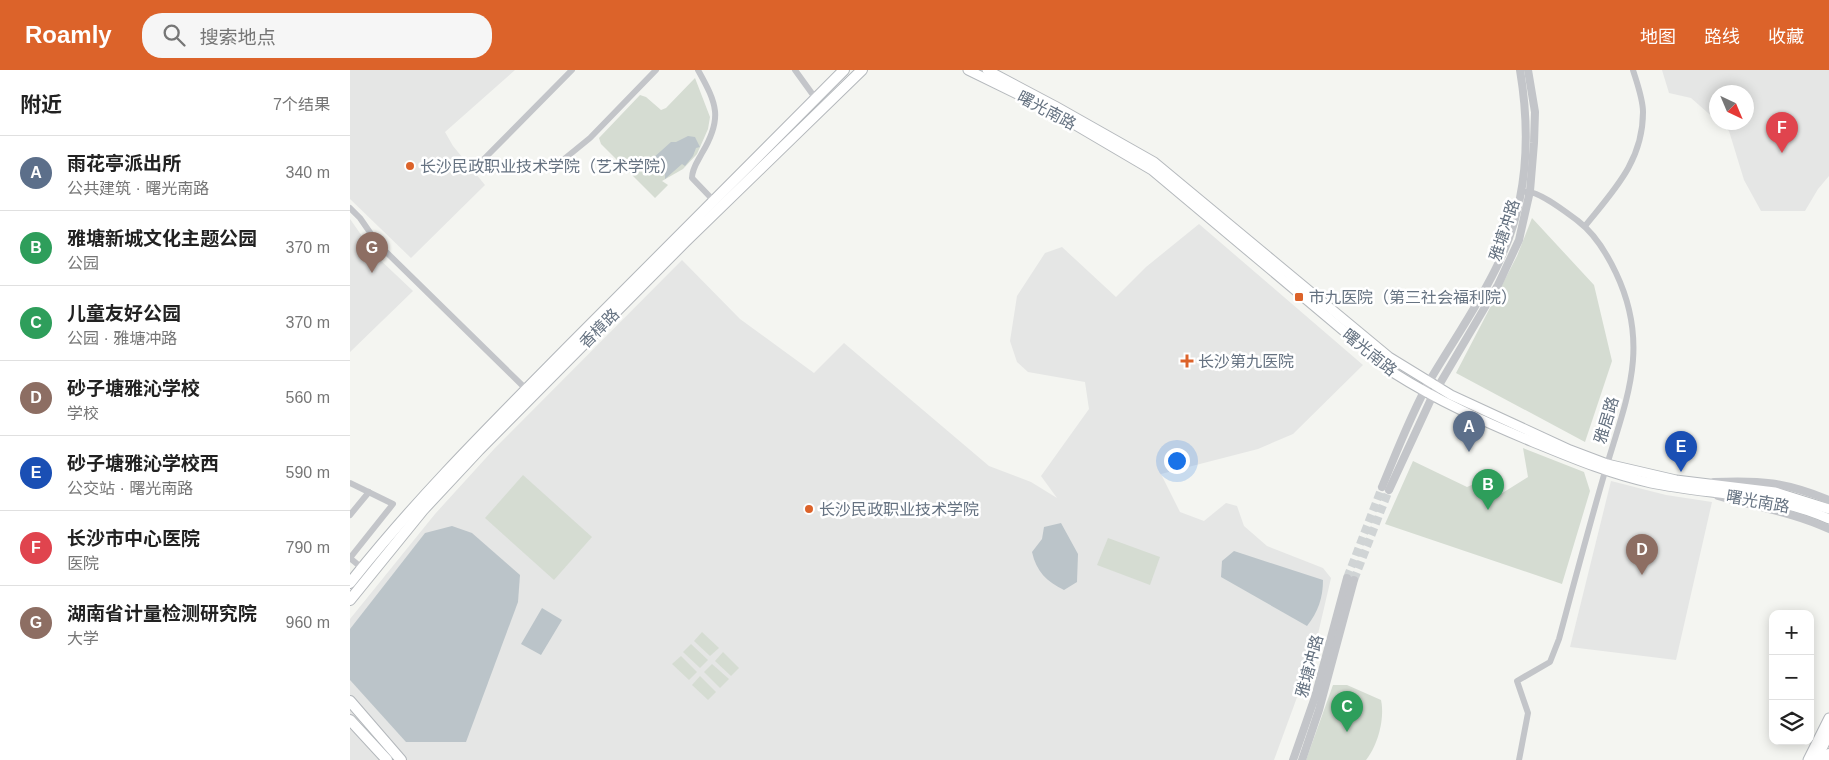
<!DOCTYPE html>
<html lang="zh">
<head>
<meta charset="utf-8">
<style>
	body { margin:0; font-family:Helvetica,"Noto Sans SC",sans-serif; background:#f6f6f6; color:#222 }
	.controls { position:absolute; right:15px; bottom:15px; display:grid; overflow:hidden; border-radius:10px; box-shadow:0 2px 12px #0003 }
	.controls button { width:45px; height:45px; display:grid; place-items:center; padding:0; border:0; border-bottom:1px solid #e0e0e0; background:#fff; color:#222; font:25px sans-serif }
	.compass { position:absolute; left:1359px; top:15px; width:45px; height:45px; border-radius:50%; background:#fff; box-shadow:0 2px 12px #0003; rotate:136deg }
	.you { position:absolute; left:826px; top:390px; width:18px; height:18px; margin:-12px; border:4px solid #fff; border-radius:50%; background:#1a73e8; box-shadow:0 0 0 8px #1a73e833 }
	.badge { display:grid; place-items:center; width:32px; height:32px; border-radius:50%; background:#dc632a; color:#fff; font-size:16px; font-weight:700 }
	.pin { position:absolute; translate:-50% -41px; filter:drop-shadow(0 1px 2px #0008) }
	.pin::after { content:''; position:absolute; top:26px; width:18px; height:15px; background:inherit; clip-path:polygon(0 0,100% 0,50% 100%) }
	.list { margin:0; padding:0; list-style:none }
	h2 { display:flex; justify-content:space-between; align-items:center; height:65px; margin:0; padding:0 20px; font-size:21px }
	h2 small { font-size:16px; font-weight:400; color:#767676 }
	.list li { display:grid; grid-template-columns:32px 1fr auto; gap:15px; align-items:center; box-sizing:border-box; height:75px; padding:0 20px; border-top:1px solid #e0e0e0 }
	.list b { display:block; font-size:19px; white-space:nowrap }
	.list p { margin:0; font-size:16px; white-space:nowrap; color:#767676 }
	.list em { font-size:16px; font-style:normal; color:#767676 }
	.icon { flex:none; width:28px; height:28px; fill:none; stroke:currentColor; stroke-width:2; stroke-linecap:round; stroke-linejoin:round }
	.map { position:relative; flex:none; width:1479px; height:690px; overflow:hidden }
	header { display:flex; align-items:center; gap:30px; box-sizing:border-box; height:70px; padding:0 25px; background:#dc632a; color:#fff }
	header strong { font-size:24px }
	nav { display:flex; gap:28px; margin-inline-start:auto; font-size:18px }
	.search { width:350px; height:45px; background:#f6f6f6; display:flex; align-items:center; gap:12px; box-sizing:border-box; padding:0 18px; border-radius:20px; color:#767676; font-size:19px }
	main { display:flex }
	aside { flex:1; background:#fff }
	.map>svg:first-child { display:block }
	.built { fill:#e5e6e5 }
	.green { fill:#d5dcd2 }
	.water { fill:#bbc4c9 }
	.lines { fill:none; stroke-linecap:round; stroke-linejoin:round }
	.tertiary-tunnel { stroke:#d0d4d5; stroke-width:8; stroke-dasharray:8 4; stroke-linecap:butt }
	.secondary-casing { stroke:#b5b9bd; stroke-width:11 }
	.primary-casing { stroke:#b3b7bb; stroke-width:12 }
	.trunk-casing { stroke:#b5b8bb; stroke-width:12 }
	.minor { stroke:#c3c5c9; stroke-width:6 }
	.tertiary { stroke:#c3c5c9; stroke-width:8 }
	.secondary { stroke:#fff; stroke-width:9 }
	.primary { stroke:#fff; stroke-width:10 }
	.trunk { stroke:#fff; stroke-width:10 }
	.poi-dot { fill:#dc632a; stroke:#fff; stroke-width:2 }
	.labels { text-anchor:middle; stroke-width:5; stroke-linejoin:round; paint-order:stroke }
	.street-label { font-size:16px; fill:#657281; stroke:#fff }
	.poi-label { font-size:16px; fill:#657281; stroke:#fff; text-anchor:start }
</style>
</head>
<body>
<header>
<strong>Roamly</strong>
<div class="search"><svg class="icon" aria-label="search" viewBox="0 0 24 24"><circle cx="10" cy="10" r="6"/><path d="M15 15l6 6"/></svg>搜索地点</div>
<nav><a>地图</a><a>路线</a><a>收藏</a></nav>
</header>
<main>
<aside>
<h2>附近<small>7个结果</small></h2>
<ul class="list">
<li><span class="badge" style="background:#5c6f8a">A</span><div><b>雨花亭派出所</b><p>公共建筑 · 曙光南路</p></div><em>340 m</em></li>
<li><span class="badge" style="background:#2e9e5b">B</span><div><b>雅塘新城文化主题公园</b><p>公园</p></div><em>370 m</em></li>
<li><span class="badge" style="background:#2e9e5b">C</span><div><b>儿童友好公园</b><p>公园 · 雅塘冲路</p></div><em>370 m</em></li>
<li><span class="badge" style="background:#8d6e63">D</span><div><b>砂子塘雅沁学校</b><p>学校</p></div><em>560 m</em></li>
<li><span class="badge" style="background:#1a4fb4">E</span><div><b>砂子塘雅沁学校西</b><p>公交站 · 曙光南路</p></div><em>590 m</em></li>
<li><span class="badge" style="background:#e0444e">F</span><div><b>长沙市中心医院</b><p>医院</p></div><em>790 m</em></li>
<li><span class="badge" style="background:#8d6e63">G</span><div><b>湖南省计量检测研究院</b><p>大学</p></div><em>960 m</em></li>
</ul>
</aside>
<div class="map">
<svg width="1479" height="690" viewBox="0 0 1479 690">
	<rect width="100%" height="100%" fill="#f4f5f1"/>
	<!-- built -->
	<g class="built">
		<polygon points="0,0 165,0 95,62 103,76 135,115 61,188 0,129"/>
		<polygon points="1312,0 1479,0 1479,106 1468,119 1455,141 1411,141 1394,110 1379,61 1369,53 1396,52 1396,22 1366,22 1366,50 1341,28 1319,23"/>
		<polygon points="0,149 26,186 63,221 0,282"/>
		<polygon points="849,154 1013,295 943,364 908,379 811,404 830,442 854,451 876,433 887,436 894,456 917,476 973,498 981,508 964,581 924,690 0,690 0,549 85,444 145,378 332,190 390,249 464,303 494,273 639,396 681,412 707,428 691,406 739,339 735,312 678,302 667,292 660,271 667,226 695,183 712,177 766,227 796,197"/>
		<polygon points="1261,411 1316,425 1362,432 1326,590 1220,577"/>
	</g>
	<!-- green -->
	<g class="green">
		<polygon points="345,8 360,47 358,59 347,84 333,99 312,111 318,115 305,128 251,74 249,68 290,25 296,27 311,40 316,38"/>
		<polygon points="1182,148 1244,215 1262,291 1235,372 1106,303 1167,186"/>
		<polygon points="1173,378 1234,402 1240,421 1212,514 1035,454 1063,391 1117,417 1124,414 1146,427 1178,407"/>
		<polygon points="173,405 242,467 204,510 135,448"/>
		<polygon points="758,468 810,487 800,515 747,495"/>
		<polygon points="352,562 369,578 360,586 344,571"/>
		<polygon points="341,574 358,590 350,598 333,582"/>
		<polygon points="373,582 389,598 381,606 365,591"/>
		<polygon points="331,586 347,602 339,610 322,594"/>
		<polygon points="362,594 379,609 370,618 354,602"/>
		<polygon points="350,606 366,622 358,630 342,615"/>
		<path d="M983 615H997L1031 630C1035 648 1028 675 1016 690H956Z"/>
	</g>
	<!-- water -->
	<g class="water">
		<polygon points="338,66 345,67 350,77 346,78 343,86 335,96 332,94 315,109 315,95 312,93 305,97 302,89 321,72 326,72"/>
		<path d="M711 453 728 484 727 512 714 520C697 512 686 501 682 482L692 469 694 457Z"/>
		<polygon points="102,456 122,463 170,505 168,532 116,672 56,672 0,610 0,559 75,463"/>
		<path d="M884 481 973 510C973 528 968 542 957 556L871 507 872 491Z"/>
		<polygon points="192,538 212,550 191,585 171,574"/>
	</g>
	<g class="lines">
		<!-- tertiary-tunnel -->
		<g class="tertiary-tunnel">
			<polyline points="997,508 1032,417"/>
			<polyline points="1004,510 1039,420"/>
		</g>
		<!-- secondary casing -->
		<g class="secondary-casing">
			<g id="secondary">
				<path d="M618 0 700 40 802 100 1044 303C1088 331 1135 352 1183 372 1222 388 1260 404 1301 413 1360 425 1424 424 1479 449"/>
				<polyline points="637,0 705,36 804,92 1039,287 1101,325 1220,380 1257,394 1326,410 1425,422 1479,439"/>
				<polyline points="1458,690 1479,648"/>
			</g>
		</g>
		<!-- primary casing -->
		<g class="primary-casing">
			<g id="primary">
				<path d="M0 513C67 428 144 352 220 275 311 183 403 92 494 0"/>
				<polyline points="0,530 73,440 129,380 335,172 512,0"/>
				<polyline points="0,631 51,690"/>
				<polyline points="0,650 37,690"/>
			</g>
		</g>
		<!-- trunk casing -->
		<g class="trunk-casing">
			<g id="trunk">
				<polyline points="1466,690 1479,663"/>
				<polyline points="1476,690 1479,684"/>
			</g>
		</g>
		<!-- minor -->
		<g class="minor">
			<path d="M348 0C367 34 373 48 352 83 348 91 342 98 342 108L365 132"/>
			<polyline points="445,0 466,29"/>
			<polyline points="213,90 240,68 306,0"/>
			<polyline points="126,97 222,0"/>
			<polyline points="0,138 10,148 28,174 176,319"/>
			<path d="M1235 156C1264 120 1293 91 1293 42 1293 29 1287 13 1283 0"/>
			<polyline points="0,413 43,434 0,488"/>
			<polyline points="0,445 19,422"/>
			<polyline points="0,488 12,498"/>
			<path d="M1169 690 1178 643 1167 611 1200 592 1209 569C1223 517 1237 464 1252 412 1273 336 1303 281 1266 203 1257 184 1244 163 1228 151 1217 143 1188 120 1176 122"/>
		</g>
		<!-- tertiary -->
		<g class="tertiary">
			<path d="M1364 412C1411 410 1435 412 1479 430"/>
			<path d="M1032 417C1047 381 1061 344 1080 310 1103 271 1130 233 1149 192 1178 131 1181 66 1170 0"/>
			<polyline points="1039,420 1082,327 1148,215 1169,170 1180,121 1184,73 1185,42 1178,0"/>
			<path d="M1368 426C1405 437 1443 442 1479 459"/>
			<polyline points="943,690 965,627 997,508"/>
			<polyline points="952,690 969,640 1004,510"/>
		</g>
		<!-- secondary -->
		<use href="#secondary" class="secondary"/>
		<!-- primary -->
		<use href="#primary" class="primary"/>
		<!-- trunk -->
		<use href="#trunk" class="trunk"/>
	</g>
	<!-- markers -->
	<g class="poi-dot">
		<circle cx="60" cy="96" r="5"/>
		<rect x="944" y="222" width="10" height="10" rx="2.5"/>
		<path d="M834.5 283.5h5v5h5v5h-5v5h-5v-5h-5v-5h5z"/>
		<circle cx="459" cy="439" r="5"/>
	</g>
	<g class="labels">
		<!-- street labels -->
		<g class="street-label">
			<text transform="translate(697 40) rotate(28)" y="6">曙光南路</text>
			<text transform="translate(1154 160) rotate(-72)" y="6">雅塘冲路</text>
			<text transform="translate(249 258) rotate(-45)" y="6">香樟路</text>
			<text transform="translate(1020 282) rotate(39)" y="6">曙光南路</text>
			<text transform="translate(1256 350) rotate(-73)" y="6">雅居路</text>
			<text transform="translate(1408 431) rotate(10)" y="6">曙光南路</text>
			<text transform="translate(959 596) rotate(-75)" y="6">雅塘冲路</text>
		</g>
		<!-- poi labels -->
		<g class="poi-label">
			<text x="70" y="102">长沙民政职业技术学院（艺术学院）</text>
			<text x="959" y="233">市九医院（第三社会福利院）</text>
			<text x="848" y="297">长沙第九医院</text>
			<text x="469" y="445">长沙民政职业技术学院</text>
		</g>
	</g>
</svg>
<div class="controls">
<button>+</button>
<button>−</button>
<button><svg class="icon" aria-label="layers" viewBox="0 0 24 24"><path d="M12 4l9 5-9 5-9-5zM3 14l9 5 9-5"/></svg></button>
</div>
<svg class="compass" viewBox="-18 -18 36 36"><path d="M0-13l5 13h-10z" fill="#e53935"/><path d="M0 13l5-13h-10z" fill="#767676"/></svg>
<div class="you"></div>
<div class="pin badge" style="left:1119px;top:382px;background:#5c6f8a">A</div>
<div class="pin badge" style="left:1138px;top:440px;background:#2e9e5b">B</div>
<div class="pin badge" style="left:997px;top:662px;background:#2e9e5b">C</div>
<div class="pin badge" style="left:1292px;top:505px;background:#8d6e63">D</div>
<div class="pin badge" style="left:1331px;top:402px;background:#1a4fb4">E</div>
<div class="pin badge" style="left:1432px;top:83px;background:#e0444e">F</div>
<div class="pin badge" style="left:22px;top:203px;background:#8d6e63">G</div>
</div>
</main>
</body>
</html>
